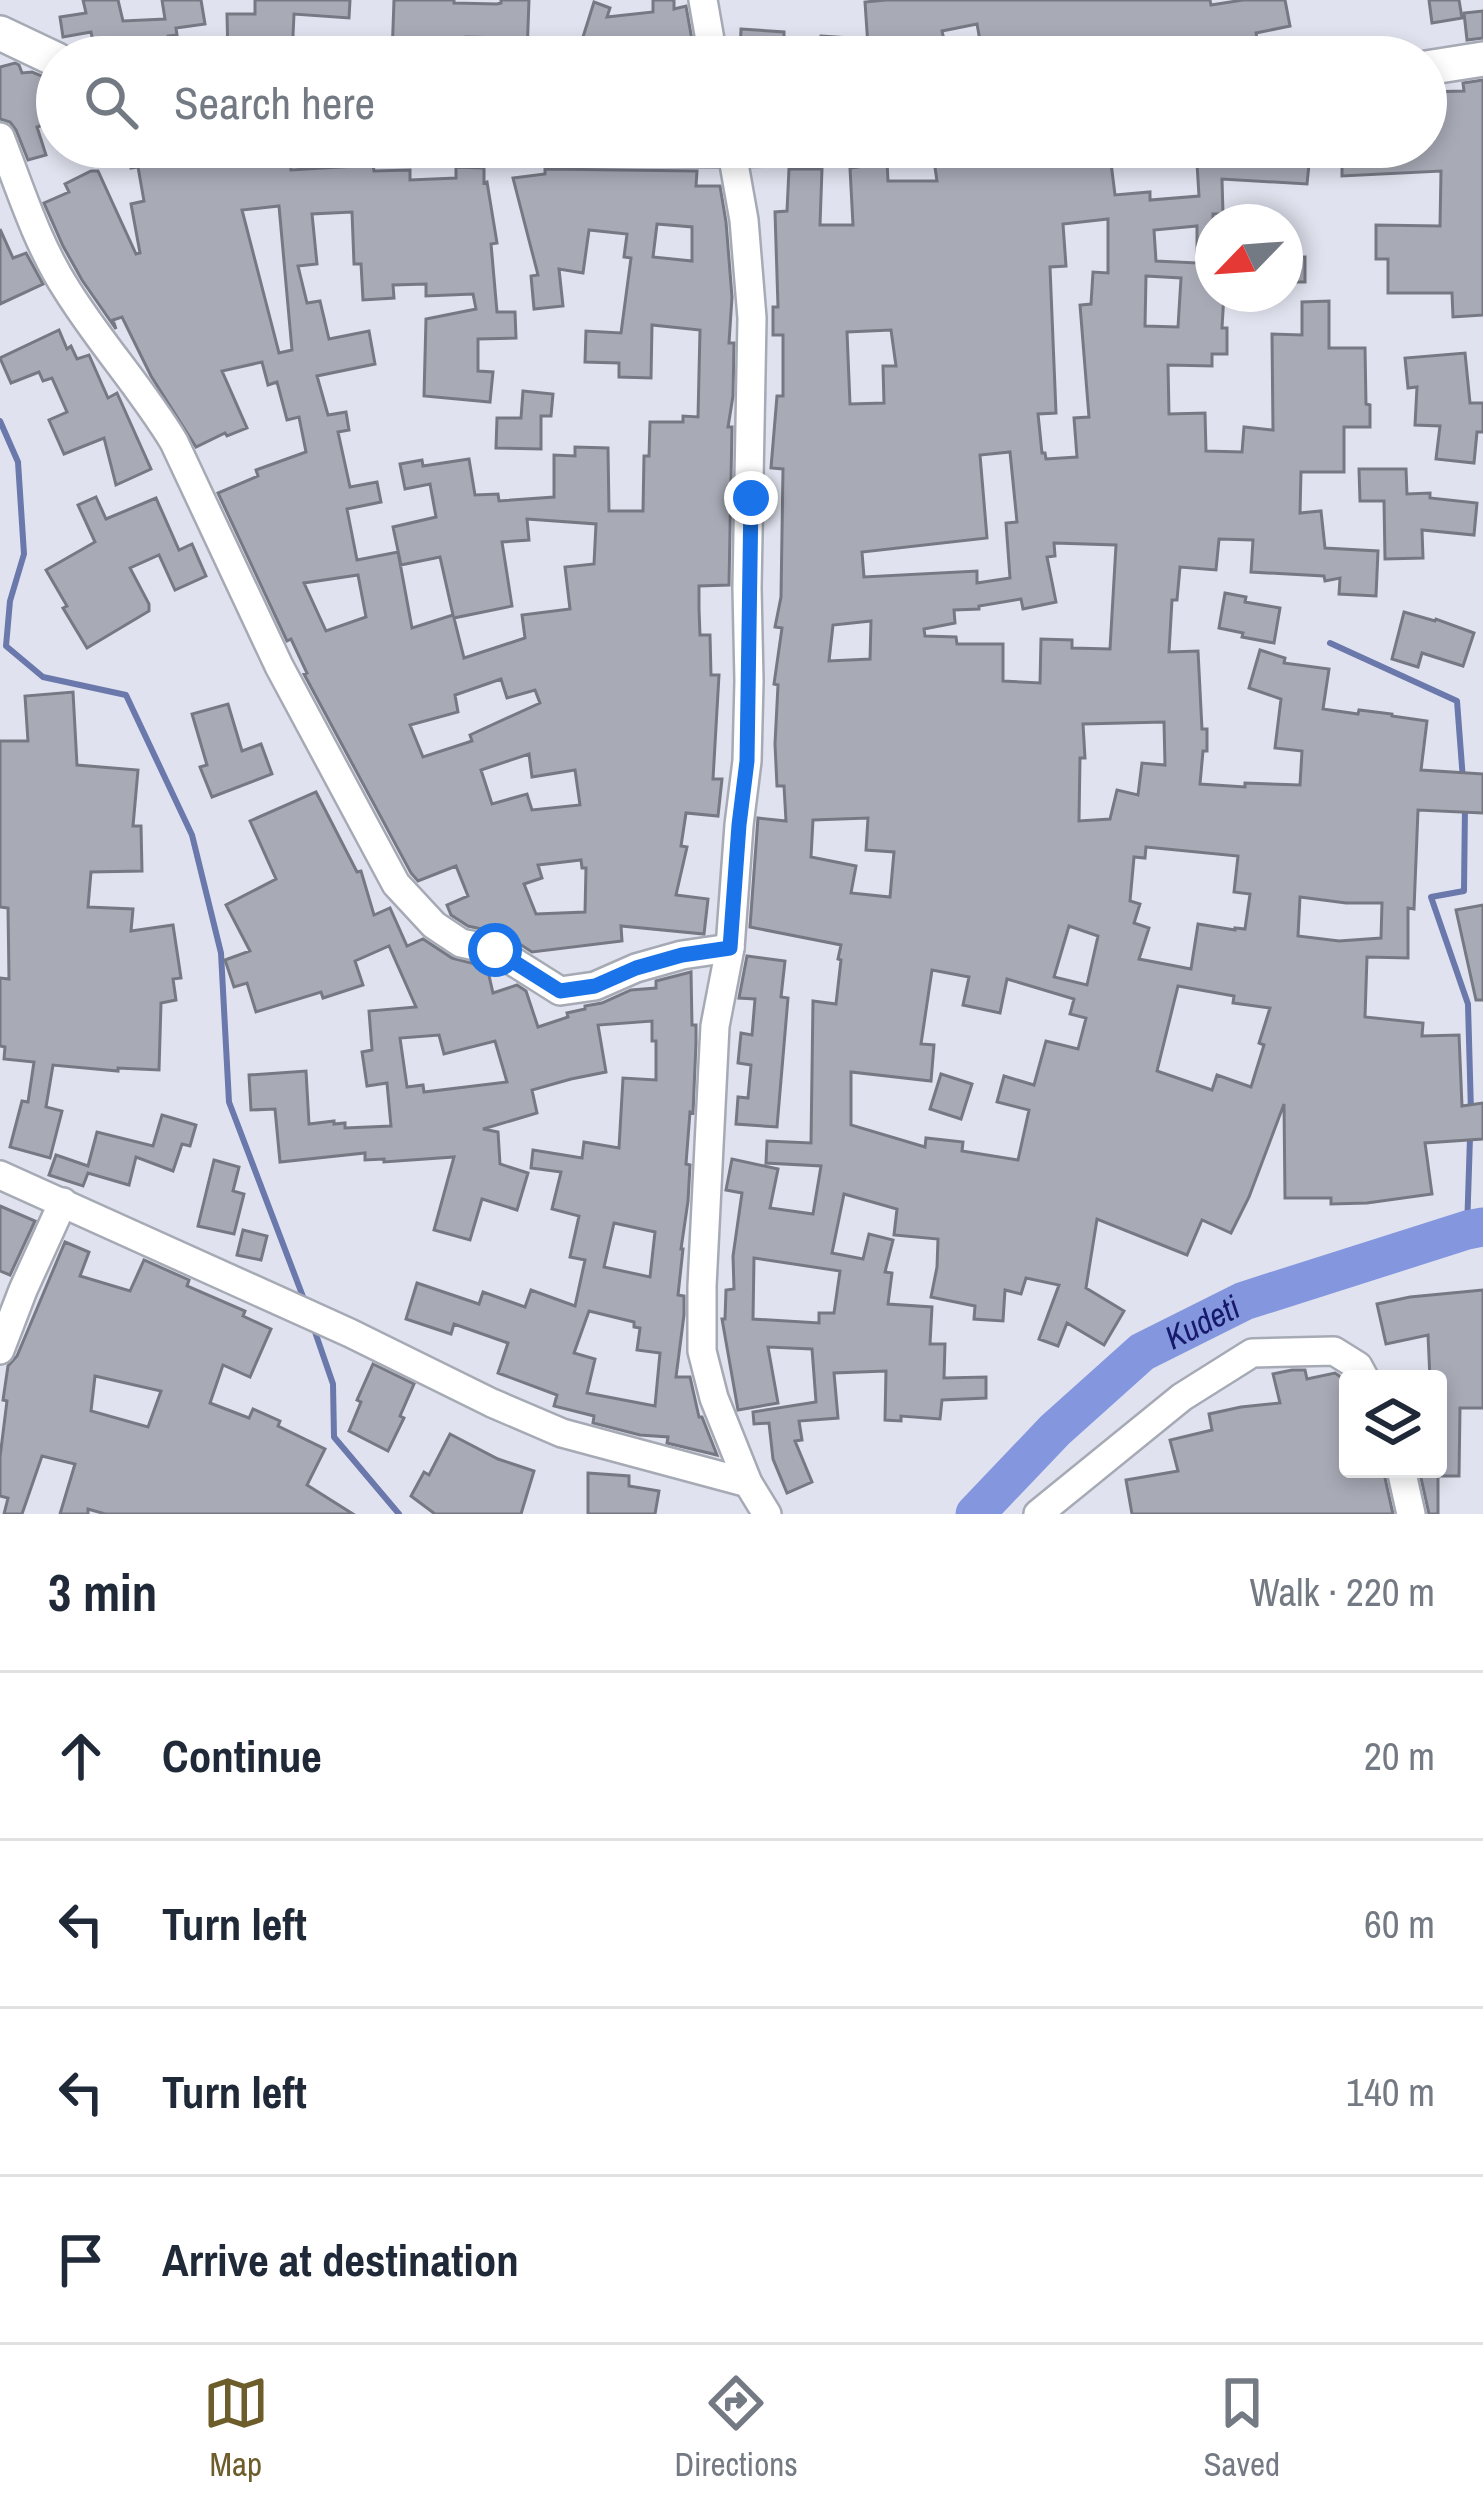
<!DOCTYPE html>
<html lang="en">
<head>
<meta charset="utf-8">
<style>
	body { margin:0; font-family:"Archivo Narrow",sans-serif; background:#f6f6f7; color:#1f2937 }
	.controls { position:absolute; right:36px; bottom:36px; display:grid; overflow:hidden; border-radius:12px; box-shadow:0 6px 18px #0003 }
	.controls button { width:108px; height:108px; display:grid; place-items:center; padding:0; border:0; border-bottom:3px solid #e0e1e3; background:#fff; color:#1f2937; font:60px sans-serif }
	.compass { position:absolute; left:1195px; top:204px; width:108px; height:108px; border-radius:50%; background:#fff; box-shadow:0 6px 18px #0003; rotate:245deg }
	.stop { position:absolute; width:36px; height:36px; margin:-27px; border:9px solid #1a73e8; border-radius:50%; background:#fff }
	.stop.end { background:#1a73e8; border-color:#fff; box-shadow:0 3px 12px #0008 }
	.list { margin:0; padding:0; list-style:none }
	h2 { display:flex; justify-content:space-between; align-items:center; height:156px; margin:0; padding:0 48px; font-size:51px }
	h2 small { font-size:39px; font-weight:400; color:#747a83 }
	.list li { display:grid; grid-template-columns:78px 1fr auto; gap:36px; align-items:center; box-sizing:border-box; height:168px; padding:0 48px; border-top:3px solid #e0e1e3 }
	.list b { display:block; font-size:45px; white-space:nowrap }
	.list em { font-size:39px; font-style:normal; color:#747a83 }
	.icon { flex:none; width:66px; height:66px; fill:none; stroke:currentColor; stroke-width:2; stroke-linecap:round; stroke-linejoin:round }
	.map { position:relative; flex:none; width:1483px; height:1514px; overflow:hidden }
	.search { position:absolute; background:#fff; box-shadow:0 6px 18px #0003; left:36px; right:36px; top:36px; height:132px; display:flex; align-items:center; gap:30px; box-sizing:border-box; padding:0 42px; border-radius:66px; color:#747a83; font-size:45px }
	.sheet { height:828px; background:#fff }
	nav { display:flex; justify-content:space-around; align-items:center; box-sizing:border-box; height:168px; border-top:3px solid #e0e1e3; background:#fff; font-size:33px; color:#747a83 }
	nav a { display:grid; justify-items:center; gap:6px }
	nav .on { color:#6d5d2b }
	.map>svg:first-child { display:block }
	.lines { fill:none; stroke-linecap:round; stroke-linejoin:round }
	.stream { stroke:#6a78ab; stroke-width:6 }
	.river { stroke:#8497de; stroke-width:39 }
	.building { fill:#a8abb6; stroke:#767983; stroke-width:3; fill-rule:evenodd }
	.minor-casing { stroke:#a6aab5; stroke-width:32 }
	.major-casing { stroke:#a6aab5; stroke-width:38 }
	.minor { stroke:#fff; stroke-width:27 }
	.major { stroke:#fff; stroke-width:33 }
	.route { stroke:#1a73e8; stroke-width:15 }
	.labels { text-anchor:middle; stroke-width:9; stroke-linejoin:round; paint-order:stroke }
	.water-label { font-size:33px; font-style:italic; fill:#171a6c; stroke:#fff }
</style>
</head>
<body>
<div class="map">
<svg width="1483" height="1514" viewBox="0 0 1483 1514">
	<rect width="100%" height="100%" fill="#e0e3ef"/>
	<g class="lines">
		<!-- stream -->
		<g class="stream">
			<polyline points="0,421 18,462 24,554 10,601 6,646 43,677 126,695 192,835 221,953 229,1102 305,1302"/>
			<polyline points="1330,643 1457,701 1463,780"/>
			<polyline points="1465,805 1464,891 1431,897 1468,1004 1471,1112"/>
			<polyline points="1467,1230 1470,1137"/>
			<polyline points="313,1326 333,1384 334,1437 399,1514"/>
		</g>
		<!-- river -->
		<path class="river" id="s1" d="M975 1514 1055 1430 1142 1352 1244 1301 1467 1230 1483 1227"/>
	</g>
	<!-- building -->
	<g class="building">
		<polygon points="83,0 118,0 123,21 165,19 162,0 201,0 205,24 176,28 177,35 168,36 167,57 130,57 130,44 95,52 91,32 63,37 60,17 86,13"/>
		<polygon points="255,0 350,0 349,18 294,14 292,57 228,57 227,14 255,14"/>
		<polygon points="394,0 454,0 454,3 497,4 501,3 501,0 529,0 527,54 509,52 510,38 466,37 466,57 392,57"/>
		<polygon points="653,0 674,0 674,9 686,6 695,57 644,57 643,50 577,56 594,2 610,8 607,17 653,12"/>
		<polygon points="886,0 1210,0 1211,5 1243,0 1285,0 1290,26 1256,33 1260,57 983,57 977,24 942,31 948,57 907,57 904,44 868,46 865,2"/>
		<polygon points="1429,0 1459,0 1462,18 1432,23"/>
		<polygon points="1483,11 1483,38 1467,40 1464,13"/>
		<polygon points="741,29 784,32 784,57 754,57 754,53 740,53"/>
		<polygon points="821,36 849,38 847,57 820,57"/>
		<polygon points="1374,39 1375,56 1341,57 1341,40"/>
		<polygon points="15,63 19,65 22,73 32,72 42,76 44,86 57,82 57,121 37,127 46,155 28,160 16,130 10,122 0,119 0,67"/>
		<polygon points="1483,80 1483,315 1453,317 1452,293 1388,293 1388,259 1376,259 1376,225 1440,226 1441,171 1342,176 1342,151 1351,151 1351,147 1427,147 1426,92 1464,91 1463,83"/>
		<path d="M155 147H160L161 154 218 147 220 161 254 156 256 164 290 161 291 170 373 165 374 171 410 170V180L456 178V167L484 168V183L487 182 497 243 491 244 497 312H515L516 338 478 339V371L493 372 490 402 424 396 426 319 476 309 473 294 426 296V284L393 285 394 298 363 300 361 264H354L352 212 312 214 317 264 298 266 307 303 320 301 329 339 369 331 375 364 317 376 328 415 346 412 349 430 338 432 350 487 377 482 381 502 347 509 357 560 398 552 412 628 453 615 440 557 401 565 393 527 436 517 430 484 405 489 400 464 422 460 423 466 469 459 475 495 498 494 499 501 554 497V455L575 456V447L608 448 609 511H643L644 456H649L650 422H683V416L698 417 700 330 652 325 651 378 619 377V363L585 362 586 331 621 333 631 258 624 257 627 234 589 230 583 273 559 269 563 306 534 309 531 276 538 275 513 178 545 174V169L697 171 696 186H720L726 222 732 297 729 343H734L733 396 728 427H732L729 585 699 586V609L700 635H710L711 675H719L713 779H722L718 816 686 813 681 846 687 847 676 895 708 899 704 934 621 926 622 941 532 952 504 934 468 926 451 915 447 905 468 896 456 866 418 881 411 873 304 674 307 673 291 639 287 641 218 493 258 476 256 470 306 452 299 417 287 420 277 382 268 385 262 362 222 371 247 428 227 436 225 433 196 447 151 376 122 317 113 320 116 329 82 280 63 246 44 203 69 192 65 184 91 171H98L136 254 140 253 131 204 144 201 138 167 131 168 128 152ZM279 206 292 350 279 353 242 210ZM657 224 692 227V261L653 257ZM527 519 596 524 594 564 565 567 570 609 522 615 525 638 464 658 454 618 512 606 502 542 529 540ZM358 575 366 617 326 631 304 583ZM501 679 507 698 535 690 540 703 470 735 472 741 423 757 410 725 458 712 455 695ZM529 754 532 777 575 770 580 805 532 810 527 794 492 804 481 770ZM581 860 582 868H586L585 912 536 914 524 884 542 878 538 865Z"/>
		<path d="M983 147 984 161 1029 156 1027 147H1109L1115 195 1150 192V200L1199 196 1196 147H1269V151L1310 155 1307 184 1222 179 1223 214H1213V294H1224L1222 328H1227V354H1212V366L1168 365 1169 414 1205 413 1206 451 1242 452 1244 427 1273 430 1272 334 1302 335V302L1329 301V348H1365L1366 404 1370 405V427H1344V472H1301L1300 513 1321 511 1325 548 1378 551 1376 596 1339 594 1340 578 1325 581 1324 576 1251 572 1253 540 1219 539 1216 570 1180 567 1177 600H1172L1169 652 1198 651 1202 729H1207V751H1203L1200 784 1245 787V783L1300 785 1302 751 1275 748 1281 699 1249 688 1260 650 1285 658 1284 663 1329 669 1323 709 1358 714 1359 710 1392 714V716L1427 721 1421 770 1483 774V813L1418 810 1414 909 1408 908V958L1367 957 1365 1017 1423 1023 1422 1036 1459 1035 1462 1106 1483 1103V1139L1425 1143 1432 1194 1367 1203 1331 1204V1198H1285L1284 1104 1249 1197 1231 1233 1202 1220 1187 1255 1097 1219 1086 1288 1124 1311 1104 1345 1067 1323 1058 1346 1039 1339 1059 1285 1026 1278 1021 1294 1005 1290 1003 1321 974 1319 975 1306 931 1297 937 1267 938 1239 894 1235 897 1209 844 1194 832 1253 863 1259 869 1234 893 1240 885 1272 892 1273 888 1304 932 1307 930 1344H945L944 1378 986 1377V1398L942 1400 940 1419 901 1416V1421L885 1420 886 1371 834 1373 838 1418 799 1421 802 1440 795 1441 812 1482 787 1493 773 1459 769 1423 754 1424 753 1412 816 1402 812 1349 768 1347 778 1403 738 1410 722 1319H725L726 1290 734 1289 733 1256 742 1193 726 1190 732 1159 778 1169 770 1208 813 1214 821 1166 766 1163 767 1141 811 1143 813 1001 836 1004 841 960 838 959 841 945 750 927 758 818 786 821 784 786H777L775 744 778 685 774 684 782 628 775 627 781 597 783 469 771 468 777 396H783V335H773V307H778L775 212 787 211 789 169H822L820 225H853L850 168 858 167 857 162 887 161 888 181H937L933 154ZM1108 219V273L1093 272 1091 304 1080 305 1089 417 1074 418 1077 457 1046 459 1045 453H1042L1038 414 1056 413 1050 267 1066 266 1063 224ZM1197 226V263L1156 261 1154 230ZM1146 276 1181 278 1178 327 1145 326ZM891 330 896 366H883L884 403 850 404 847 332ZM1010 452 1017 522 1006 523 1010 578 977 583V571L864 577 862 552 987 538 980 455ZM1054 543 1116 545 1110 649 1072 648V640L1041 639 1040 683 1003 681V644H957L956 637 925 636 924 629 955 623 954 610 979 609V606L1021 599 1023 609 1056 602 1047 557 1055 556ZM871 621 870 659 829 661 833 625ZM1164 722 1165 765 1142 763 1138 795 1117 790 1110 819 1079 821 1080 758H1085L1083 724ZM868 818 866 850 894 852 890 897 851 893 856 866 811 857 813 820ZM1146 847 1238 856 1234 892 1250 894 1245 929 1235 928V930L1198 924 1191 969 1139 959 1149 928 1134 923 1140 904 1130 901 1134 857 1145 858ZM1300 897 1346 903H1382L1381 938 1339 941 1298 936ZM1069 926 1098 936 1087 985 1054 977ZM932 970 969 977 963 1005 1000 1013 1007 979 1074 999 1070 1014 1086 1018 1078 1049 1046 1041 1034 1085 1004 1076 997 1102 1029 1110 1018 1160 962 1151 963 1142 926 1138 925 1147 851 1125V1072L931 1081 934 1045 921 1044ZM1178 986 1234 996 1233 1003 1270 1008 1259 1043 1264 1045 1251 1087 1217 1075 1212 1090 1157 1071ZM754 1258 840 1271 834 1313H819V1323L753 1319Z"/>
		<polygon points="0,229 13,258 26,253 43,284 0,304"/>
		<rect x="1285" y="257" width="20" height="25"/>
		<polygon points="59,330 67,349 71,346 77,359 89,355 108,398 117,393 151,469 116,485 104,438 64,454 49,420 67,412 52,378 43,381 39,372 11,383 0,358"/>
		<polygon points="1465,353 1470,403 1483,403 1483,432 1477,432 1474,463 1436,459 1440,426 1415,425 1417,387 1408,388 1405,358"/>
		<polygon points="523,391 553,394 551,416 541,416 541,449 496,448 497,418 521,418"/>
		<polygon points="1359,469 1406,469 1407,494 1430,493 1430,498 1477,503 1474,535 1422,530 1423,558 1385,559 1384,501 1360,501"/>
		<polygon points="96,497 106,519 156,498 179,550 192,544 206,576 175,590 159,555 130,568 149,604 149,611 87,648 63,608 67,606 46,570 95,542 78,505"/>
		<polygon points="1225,593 1246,597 1245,602 1280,608 1274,643 1242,637 1243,633 1219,628"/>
		<polygon points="1404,612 1435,621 1436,619 1474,633 1463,666 1422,653 1418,667 1392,659"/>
		<polygon points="73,692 77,765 138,770 133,826 141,826 142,871 91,872 88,907 133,909 131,931 173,925 181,978 173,979 176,1000 161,1003 159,1070 118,1068 118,1071 53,1065 46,1107 62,1111 50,1158 10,1147 22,1101 28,1102 34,1062 4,1059 5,1047 0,1046 0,978 9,979 8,908 0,907 0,741 28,741 25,696"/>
		<polygon points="228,704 242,751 261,744 272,774 212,797 200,767 207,765 192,714"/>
		<path d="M316 792 357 872 361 871 374 915 390 908 407 946 423 939 452 958 487 967 493 993 517 985 526 991 538 1027 568 1017 567 1013 585 1009V1006L602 1003 631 990 656 988V981L691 972 692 1025H696V1043L693 1113 690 1112 686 1164 690 1165 688 1201 681 1249H683L678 1295 684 1296V1315L676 1377H690L699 1417H702L717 1455 667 1443 668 1437 640 1435 593 1423 594 1416 554 1406 557 1395 498 1373 508 1343 454 1324 451 1334 406 1319 417 1283 479 1304 483 1292 525 1307 531 1290 575 1306 585 1260 570 1257 579 1216 552 1209 561 1172 531 1168 533 1150 582 1158 584 1142 619 1148 623 1078 656 1080V1041H652V1021L598 1025 606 1072 571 1079 532 1090 537 1113 483 1129 498 1132 500 1164 528 1173 517 1210 482 1199 470 1240 434 1230 454 1157 384 1162V1159L365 1160V1153L280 1162 275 1109 251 1110 249 1075 306 1071 309 1124 334 1121V1124L345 1123V1128L391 1126 387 1083 367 1086 362 1052 372 1050 369 1011 416 1007 389 946 355 961 363 985 323 998 321 992 256 1012 247 983 234 987 225 960 250 951 226 905 276 879 250 821ZM439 1035 444 1054 495 1041 507 1082 424 1092 423 1085 407 1087 400 1038ZM614 1223 655 1232 650 1277 604 1267ZM589 1311 634 1322V1327L640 1328 637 1350 660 1353 655 1406 587 1393 595 1359 574 1353Z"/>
		<polygon points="1483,905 1483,1000 1476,1000 1456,910"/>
		<polygon points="747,956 785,961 781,997 788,998 777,1127 736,1124 738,1097 748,1098 751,1065 738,1063 741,1033 752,1035 755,999 739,998"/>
		<polygon points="941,1074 972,1084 961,1119 930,1109"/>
		<polygon points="162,1115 196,1125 190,1146 182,1144 173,1171 136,1157 129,1185 88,1173 83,1186 49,1175 56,1155 88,1166 97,1132 153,1146"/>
		<polygon points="214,1160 239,1167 233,1191 244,1194 234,1234 198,1226"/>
		<polygon points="0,1206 35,1221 10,1275 0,1271"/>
		<polygon points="243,1230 267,1236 261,1260 237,1255"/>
		<path d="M65 1242 89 1252 80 1276 130 1291 144 1260 189 1280 187 1286 245 1311 243 1316 271 1329 250 1377 223 1365 210 1403 249 1418 253 1409 280 1421 278 1426 325 1449 307 1485 353 1514H105L88 1509V1514H60L75 1464 42 1456 22 1514H4L8 1498 0 1496V1457L7 1401 3 1400 8 1366 17 1356ZM95 1376 161 1391 148 1427 91 1411Z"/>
		<polygon points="1483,1290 1483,1408 1460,1408 1459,1476 1438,1476 1438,1514 1429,1514 1419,1469 1438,1469 1438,1379 1430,1379 1428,1335 1386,1344 1377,1304 1410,1297"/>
		<polygon points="373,1364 414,1384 400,1416 404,1418 388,1451 349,1431 361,1402 357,1400"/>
		<polygon points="1292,1370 1305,1370 1307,1379 1335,1373 1344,1379 1348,1385 1348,1469 1383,1469 1393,1514 1132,1514 1126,1480 1178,1471 1170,1440 1212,1430 1209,1414 1241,1407 1280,1403 1273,1374"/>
		<polygon points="450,1434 498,1459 534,1471 521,1514 435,1514 411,1496 424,1472 429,1475"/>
		<polygon points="588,1473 629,1476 629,1486 659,1491 655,1514 588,1514"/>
	</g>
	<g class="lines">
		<!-- minor casing -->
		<g class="minor-casing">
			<g id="minor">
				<polyline points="703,0 713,57"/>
				<path d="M0 137C20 188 37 244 67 290 100 343 142 389 174 442L279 666 396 884 434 925 461 943 495 950 560 991 595 986 636 968 682 955 730 948"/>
				<polyline points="731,147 744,220 752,318 747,588 749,681 747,761 739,825 730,948 715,1026 702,1286 702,1351 714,1398 748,1483 767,1514"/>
				<polyline points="0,1175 350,1333 492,1403 562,1433 748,1483"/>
				<polyline points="0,1350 23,1290 63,1202"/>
				<polyline points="1401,1469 1411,1514"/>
				<polyline points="1038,1514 1182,1397 1252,1353 1334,1351 1358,1366 1365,1379"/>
			</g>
		</g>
		<!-- major casing -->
		<g class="major-casing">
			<g id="major">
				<polyline points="0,33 57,60"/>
				<polyline points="1426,68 1483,59"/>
				<polyline points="464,147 731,150 834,147"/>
			</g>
		</g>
		<!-- minor -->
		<use href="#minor" class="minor"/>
		<!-- major -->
		<use href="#major" class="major"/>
	</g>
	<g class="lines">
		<!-- route -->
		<polyline class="route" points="495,950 560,991 595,986 636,968 682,955 730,948 739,825 747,761 751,498"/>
	</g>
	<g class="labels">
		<!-- water labels -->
		<g class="water-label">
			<text dy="12" stroke="none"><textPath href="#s1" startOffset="300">Kudeti</textPath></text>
		</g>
	</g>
</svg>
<div class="controls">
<button><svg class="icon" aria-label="layers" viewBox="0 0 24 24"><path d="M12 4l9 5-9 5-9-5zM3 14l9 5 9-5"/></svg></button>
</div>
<svg class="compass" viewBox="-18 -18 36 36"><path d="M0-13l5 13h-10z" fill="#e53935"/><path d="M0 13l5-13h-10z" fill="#747a83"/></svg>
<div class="stop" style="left:495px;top:950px"></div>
<div class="stop end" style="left:751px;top:498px"></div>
<div class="search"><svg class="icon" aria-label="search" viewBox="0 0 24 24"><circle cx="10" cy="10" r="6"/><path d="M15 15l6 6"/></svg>Search here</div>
</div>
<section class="sheet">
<h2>3 min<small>Walk · 220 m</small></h2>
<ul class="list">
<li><svg class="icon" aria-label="ahead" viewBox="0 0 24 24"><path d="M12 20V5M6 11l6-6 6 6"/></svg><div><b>Continue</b></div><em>20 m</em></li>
<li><svg class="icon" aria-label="left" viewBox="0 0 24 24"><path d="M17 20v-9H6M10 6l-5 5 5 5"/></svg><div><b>Turn left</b></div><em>60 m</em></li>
<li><svg class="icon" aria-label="left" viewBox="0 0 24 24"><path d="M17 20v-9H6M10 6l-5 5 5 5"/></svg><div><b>Turn left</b></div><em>140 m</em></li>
<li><svg class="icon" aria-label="arrive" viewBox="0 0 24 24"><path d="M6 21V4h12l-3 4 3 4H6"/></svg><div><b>Arrive at destination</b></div></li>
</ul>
</section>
<nav>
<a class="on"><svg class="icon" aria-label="map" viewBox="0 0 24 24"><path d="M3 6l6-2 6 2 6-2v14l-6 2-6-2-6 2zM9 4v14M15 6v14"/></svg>Map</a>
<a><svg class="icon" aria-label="directions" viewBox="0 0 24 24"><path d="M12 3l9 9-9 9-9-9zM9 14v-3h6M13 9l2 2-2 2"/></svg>Directions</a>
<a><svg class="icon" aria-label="saved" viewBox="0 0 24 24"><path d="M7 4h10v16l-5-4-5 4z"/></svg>Saved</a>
</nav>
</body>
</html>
